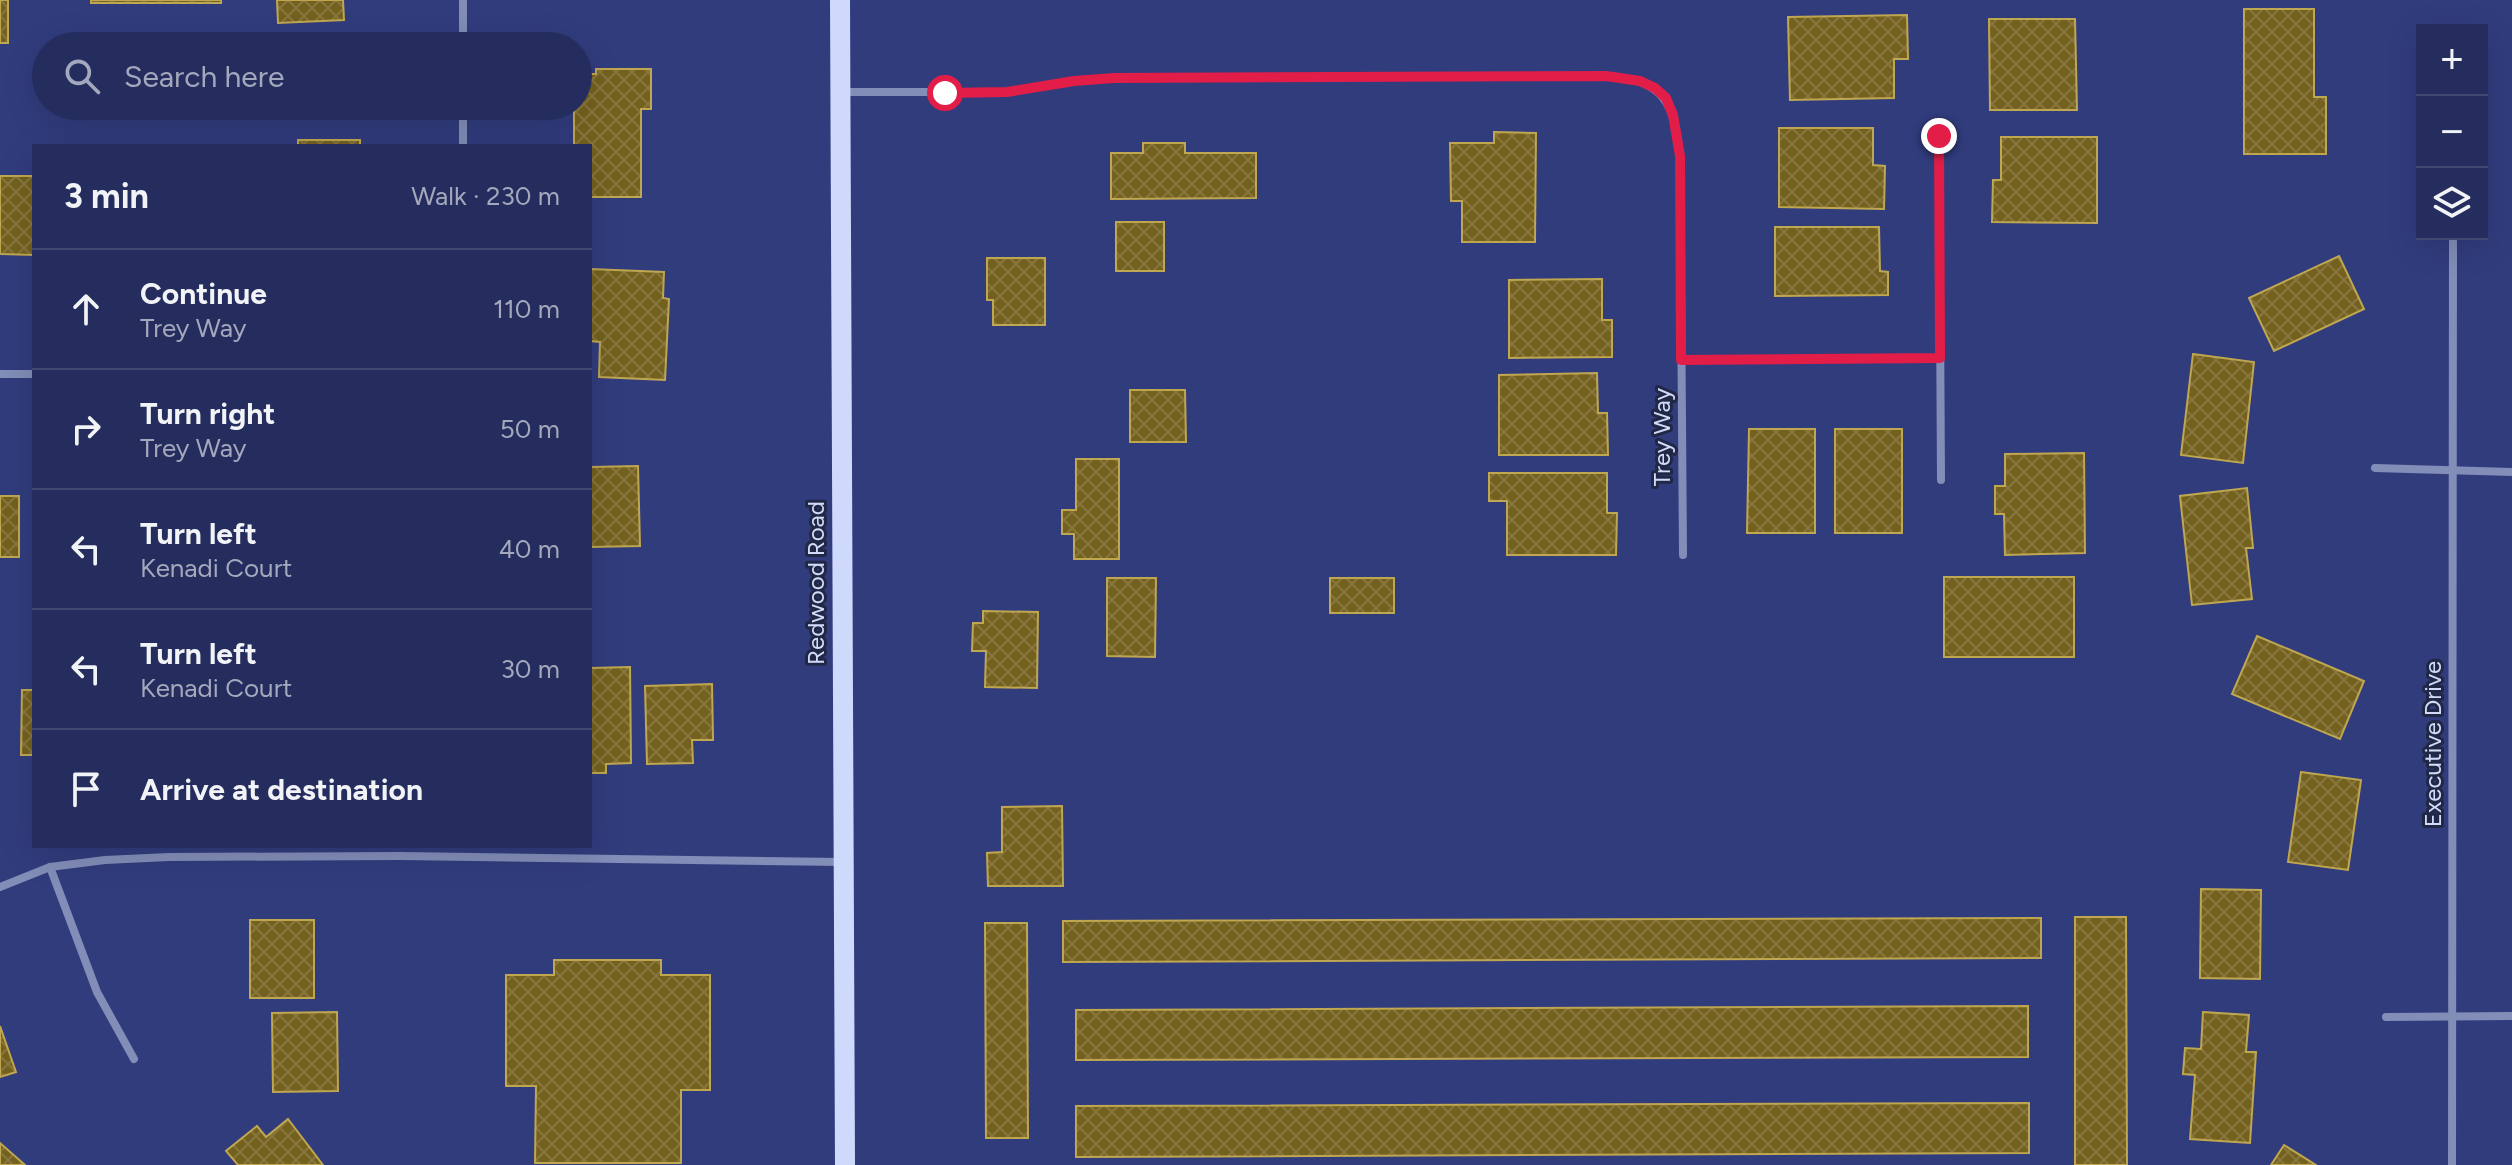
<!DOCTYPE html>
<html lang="en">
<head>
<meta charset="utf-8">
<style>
	body { margin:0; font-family:Figtree,sans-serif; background:#2d3564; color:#f1f3f6 }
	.controls { position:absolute; right:24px; top:24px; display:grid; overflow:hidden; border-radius:0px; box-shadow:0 8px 32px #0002 }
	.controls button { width:72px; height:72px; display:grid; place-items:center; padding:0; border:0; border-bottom:2px solid #424973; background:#252d5e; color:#f1f3f6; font:40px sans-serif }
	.stop { position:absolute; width:24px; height:24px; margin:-18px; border:6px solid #e11d48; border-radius:50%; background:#fff }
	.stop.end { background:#e11d48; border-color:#fff; box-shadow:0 2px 8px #0008 }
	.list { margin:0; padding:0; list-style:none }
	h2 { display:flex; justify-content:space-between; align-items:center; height:104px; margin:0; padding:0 32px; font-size:34px }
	h2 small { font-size:26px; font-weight:400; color:#a3a8bc }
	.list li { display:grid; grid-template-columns:52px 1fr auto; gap:24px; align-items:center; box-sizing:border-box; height:120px; padding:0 32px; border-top:2px solid #424973 }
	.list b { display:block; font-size:30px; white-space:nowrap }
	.list p { margin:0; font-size:26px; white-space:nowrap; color:#a3a8bc }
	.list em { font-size:26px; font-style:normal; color:#a3a8bc }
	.icon { flex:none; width:44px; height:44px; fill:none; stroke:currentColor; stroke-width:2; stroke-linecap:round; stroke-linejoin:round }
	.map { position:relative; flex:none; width:2512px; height:1165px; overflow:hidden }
	.search { position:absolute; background:#252d5e; box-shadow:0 8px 32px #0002; left:32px; top:32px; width:560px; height:88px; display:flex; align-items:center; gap:20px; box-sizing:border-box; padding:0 28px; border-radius:44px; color:#a3a8bc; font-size:30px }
	.panel { position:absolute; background:#252d5e; box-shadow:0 8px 32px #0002; left:32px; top:144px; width:560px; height:704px; border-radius:0px }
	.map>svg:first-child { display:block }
	.building { fill:url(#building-cross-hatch); stroke:#bfa651; stroke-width:2 }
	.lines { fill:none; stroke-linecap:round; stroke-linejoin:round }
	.street { stroke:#828db8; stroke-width:8 }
	.primary { stroke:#cfd9fc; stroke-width:20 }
	.route { stroke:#e11d48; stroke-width:10 }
	.labels { text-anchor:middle; stroke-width:6; stroke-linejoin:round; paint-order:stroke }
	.street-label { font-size:24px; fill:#d1daf9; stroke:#212845 }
</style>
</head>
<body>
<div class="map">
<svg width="2512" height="1165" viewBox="0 0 2512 1165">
	<defs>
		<pattern id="building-cross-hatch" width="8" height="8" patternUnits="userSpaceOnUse" patternTransform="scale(2)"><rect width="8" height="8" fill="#74611e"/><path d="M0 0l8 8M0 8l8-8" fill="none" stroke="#87773f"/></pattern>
	</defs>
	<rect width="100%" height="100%" fill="#313c7d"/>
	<!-- building -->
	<g class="building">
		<rect x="0" y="0" width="8" height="43"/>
		<rect x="91" y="0" width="130" height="3"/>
		<polygon points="277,0 343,0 344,20 278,23"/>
		<polygon points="2244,9 2314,9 2314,97 2326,97 2326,154 2244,154"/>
		<polygon points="1907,15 1908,59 1894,59 1894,98 1790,100 1788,17"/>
		<polygon points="1989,19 2075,19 2077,110 1990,110"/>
		<polygon points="596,69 651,69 651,109 641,109 641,197 590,197 590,146 574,146 574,106 578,106 578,74 596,74"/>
		<polygon points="1779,128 1873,128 1873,165 1885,166 1884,209 1779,207"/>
		<polygon points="1494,132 1536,133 1535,242 1462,242 1462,201 1451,201 1450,143 1494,143"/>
		<polygon points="2001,137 2097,137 2097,223 1992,222 1993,180 2001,180"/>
		<rect x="298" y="140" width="62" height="6"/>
		<polygon points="1143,143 1185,143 1185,153 1256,153 1256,198 1111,199 1111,153 1143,153"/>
		<polygon points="0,176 34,176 34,255 0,254"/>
		<rect x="1116" y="222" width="48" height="49"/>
		<polygon points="1775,227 1879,227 1880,271 1888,272 1888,295 1775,296"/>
		<polygon points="2339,256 2364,309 2274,351 2249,298"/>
		<polygon points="987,258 1045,258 1045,325 993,325 993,300 987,300"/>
		<polygon points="590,269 664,272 663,298 669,299 665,380 599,377 600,342 590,341"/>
		<polygon points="1602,279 1602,320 1612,320 1612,357 1509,358 1509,280"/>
		<polygon points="2193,354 2254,362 2243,463 2181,455"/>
		<polygon points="1597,373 1598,413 1607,413 1608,455 1499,455 1499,375"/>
		<polygon points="1130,390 1185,390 1186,442 1130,442"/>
		<polygon points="1749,429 1815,429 1815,533 1747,533"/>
		<rect x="1835" y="429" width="67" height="104"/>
		<polygon points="2084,453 2085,553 2005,555 2004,514 1995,514 1995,486 2005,486 2005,454"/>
		<polygon points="1076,459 1119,459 1119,559 1074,559 1074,534 1062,534 1062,510 1076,510"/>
		<polygon points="638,466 640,546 590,547 590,467"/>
		<polygon points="1489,473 1607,473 1607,513 1617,513 1616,555 1507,555 1507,501 1489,501"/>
		<polygon points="2247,488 2253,548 2246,548 2252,599 2192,605 2180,496"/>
		<rect x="0" y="496" width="19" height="61"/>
		<rect x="1944" y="577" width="130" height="80"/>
		<polygon points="1107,578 1156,578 1155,657 1107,656"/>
		<rect x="1330" y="578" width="64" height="35"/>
		<polygon points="983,611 1038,612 1037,688 985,687 986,651 972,651 973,623 983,623"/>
		<polygon points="2257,636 2364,681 2340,739 2232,694"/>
		<polygon points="630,667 631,763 606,764 606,773 590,773 590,668"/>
		<polygon points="712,684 713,740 692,740 693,763 647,764 645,686"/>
		<polygon points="22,690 34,690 34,755 21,755"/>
		<polygon points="2301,772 2361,780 2348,870 2288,862"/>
		<polygon points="1062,806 1063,886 988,886 987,853 1002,852 1002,807"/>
		<polygon points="2201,889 2261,890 2260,979 2200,978"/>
		<polygon points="2075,917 2126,917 2127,1165 2075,1165"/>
		<polygon points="2041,918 2041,958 1063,962 1063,921"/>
		<rect x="250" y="920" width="64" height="78"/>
		<polygon points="985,923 1027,923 1028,1138 986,1138"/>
		<polygon points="554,960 661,960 661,975 710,975 710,1090 681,1090 681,1163 535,1163 536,1086 506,1086 506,975 554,975"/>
		<polygon points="2028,1006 2028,1057 1076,1060 1076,1010"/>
		<polygon points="337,1012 338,1091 273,1092 272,1013"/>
		<polygon points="2203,1012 2249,1015 2246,1052 2256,1052 2250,1143 2190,1139 2195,1075 2183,1074 2185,1048 2201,1049"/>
		<polygon points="0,1026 16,1072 0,1077"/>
		<polygon points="2029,1103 2029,1153 1076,1157 1076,1106"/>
		<polygon points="288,1119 323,1165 238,1165 226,1151 257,1126 266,1137"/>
		<polygon points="0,1143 25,1165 0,1165"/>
		<polygon points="2284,1145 2316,1165 2271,1165"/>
	</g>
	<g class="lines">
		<!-- street -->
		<g class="street">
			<polyline points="463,0 463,46"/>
			<path d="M841 92H1007L1074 81 1114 78 1606 76C1664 80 1674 102 1680 156L1683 555"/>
			<polyline points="463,106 463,146"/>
			<polyline points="1939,136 1941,480"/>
			<polyline points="1681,360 1940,358"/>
			<polyline points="0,374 34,374"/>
			<polyline points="2375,468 2512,472"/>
			<polyline points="50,867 97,992 134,1059"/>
			<polyline points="0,887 50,867 105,860 169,857 400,856 842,862"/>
			<polyline points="2386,1017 2512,1016"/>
			<polyline points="2452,1165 2453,234"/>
		</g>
		<!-- primary -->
		<polyline class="primary" points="840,0 845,1165"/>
	</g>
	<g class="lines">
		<!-- route -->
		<polyline class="route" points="945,93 1007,92 1074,81 1114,78 1606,76 1640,81 1655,88 1666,98 1673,115 1680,156 1681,360 1940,358 1939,136"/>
	</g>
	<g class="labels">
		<!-- street labels -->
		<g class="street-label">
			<text transform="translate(1662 437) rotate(-90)" y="8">Trey Way</text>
			<text transform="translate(816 583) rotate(-90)" y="8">Redwood Road</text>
			<text transform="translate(2433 744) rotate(-90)" y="8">Executive Drive</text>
		</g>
	</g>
</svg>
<div class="controls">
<button>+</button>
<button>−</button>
<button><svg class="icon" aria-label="layers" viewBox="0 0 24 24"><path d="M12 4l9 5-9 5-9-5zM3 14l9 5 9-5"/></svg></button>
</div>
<div class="stop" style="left:945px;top:93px"></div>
<div class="stop end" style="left:1939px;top:136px"></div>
<div class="search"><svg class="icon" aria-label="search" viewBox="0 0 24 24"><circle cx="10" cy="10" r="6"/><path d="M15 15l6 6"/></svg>Search here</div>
<section class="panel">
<h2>3 min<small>Walk · 230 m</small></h2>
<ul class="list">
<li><svg class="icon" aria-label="ahead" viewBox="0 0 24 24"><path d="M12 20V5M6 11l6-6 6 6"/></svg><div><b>Continue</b><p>Trey Way</p></div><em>110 m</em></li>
<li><svg class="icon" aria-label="right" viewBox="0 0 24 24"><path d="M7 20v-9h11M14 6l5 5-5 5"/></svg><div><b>Turn right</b><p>Trey Way</p></div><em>50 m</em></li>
<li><svg class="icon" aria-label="left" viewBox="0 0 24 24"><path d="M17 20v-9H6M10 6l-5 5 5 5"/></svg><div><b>Turn left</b><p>Kenadi Court</p></div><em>40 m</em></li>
<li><svg class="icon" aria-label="left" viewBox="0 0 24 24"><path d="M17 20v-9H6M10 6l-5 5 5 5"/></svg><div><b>Turn left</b><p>Kenadi Court</p></div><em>30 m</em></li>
<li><svg class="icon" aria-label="arrive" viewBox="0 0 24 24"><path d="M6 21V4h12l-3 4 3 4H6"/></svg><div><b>Arrive at destination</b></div></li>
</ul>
</section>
</div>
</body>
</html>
